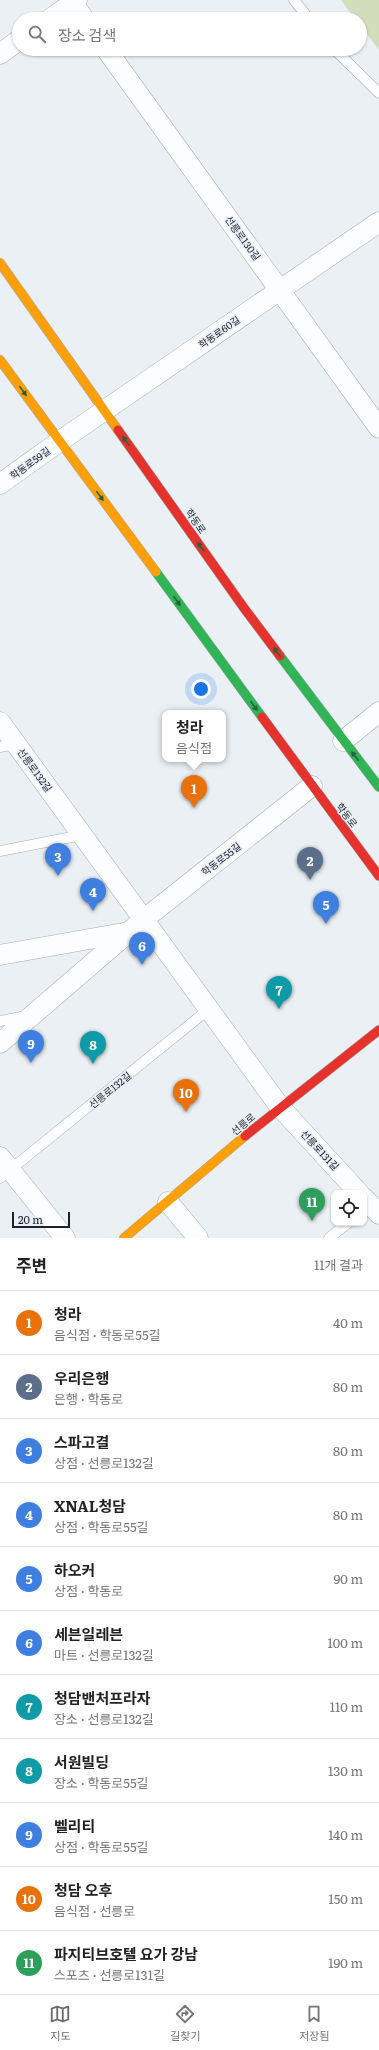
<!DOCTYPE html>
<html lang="ko">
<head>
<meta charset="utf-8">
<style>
	body { margin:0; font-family:Literata,"Noto Sans KR",serif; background:#f2f2f2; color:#222 }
	.controls { position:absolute; right:12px; bottom:12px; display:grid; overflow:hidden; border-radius:8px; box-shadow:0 1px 3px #0004 }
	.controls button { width:36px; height:36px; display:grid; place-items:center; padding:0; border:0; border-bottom:1px solid #e0e0e0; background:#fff; color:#222; font:20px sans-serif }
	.scale { position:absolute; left:12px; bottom:10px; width:58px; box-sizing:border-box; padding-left:4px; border:2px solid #1e2125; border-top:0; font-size:11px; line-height:14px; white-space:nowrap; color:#1e2125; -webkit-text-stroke:3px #e7eff9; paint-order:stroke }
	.you { position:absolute; left:201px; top:689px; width:14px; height:14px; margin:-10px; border:3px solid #fff; border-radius:50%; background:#1a73e8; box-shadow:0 0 0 6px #1a73e833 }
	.badge { display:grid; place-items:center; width:26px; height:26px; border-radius:50%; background:#66696e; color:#fff; font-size:13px; font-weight:700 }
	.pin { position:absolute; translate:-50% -33px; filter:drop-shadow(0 1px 2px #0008) }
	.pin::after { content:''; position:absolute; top:21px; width:14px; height:12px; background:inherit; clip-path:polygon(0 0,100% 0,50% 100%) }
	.popup { position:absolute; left:162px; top:710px; width:64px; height:52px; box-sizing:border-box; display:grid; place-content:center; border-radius:8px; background:#fff; filter:drop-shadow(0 1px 3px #0005); font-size:13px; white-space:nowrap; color:#767676 }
	.popup b { font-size:15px; color:#222 }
	.popup::after { content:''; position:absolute; left:50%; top:100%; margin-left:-8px; border:8px solid transparent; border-top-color:#fff }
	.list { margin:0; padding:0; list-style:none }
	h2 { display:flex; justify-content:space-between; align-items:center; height:52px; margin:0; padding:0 16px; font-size:17px }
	h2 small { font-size:13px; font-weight:400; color:#767676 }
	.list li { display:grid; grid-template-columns:26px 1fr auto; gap:12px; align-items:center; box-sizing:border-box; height:64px; padding:0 16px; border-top:1px solid #e0e0e0 }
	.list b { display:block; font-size:15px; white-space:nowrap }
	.list p { margin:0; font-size:13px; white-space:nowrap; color:#767676 }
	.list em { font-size:13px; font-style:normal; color:#767676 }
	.icon { flex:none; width:22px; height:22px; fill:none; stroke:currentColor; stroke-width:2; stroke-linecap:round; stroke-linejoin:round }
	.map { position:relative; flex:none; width:379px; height:1238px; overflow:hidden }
	.search { position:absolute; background:#fff; box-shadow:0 1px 3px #0004; left:12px; right:12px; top:12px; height:44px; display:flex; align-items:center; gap:10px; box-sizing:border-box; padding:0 14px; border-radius:22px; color:#767676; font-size:15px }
	.sheet { height:756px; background:#fff }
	nav { display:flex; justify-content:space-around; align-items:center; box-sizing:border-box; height:56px; border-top:1px solid #e0e0e0; background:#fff; font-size:11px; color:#767676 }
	nav a { display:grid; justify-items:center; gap:2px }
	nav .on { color:#66696e }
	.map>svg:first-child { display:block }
	.green { fill:#d2ddbb }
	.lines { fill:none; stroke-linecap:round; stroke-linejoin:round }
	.lane-casing { stroke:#a7abaf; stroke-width:11 }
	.street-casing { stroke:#a7abaf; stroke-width:21 }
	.fast-casing { stroke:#a7abaf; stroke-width:10 }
	.slow-casing { stroke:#a7abaf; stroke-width:10 }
	.jam-casing { stroke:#a7abaf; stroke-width:10 }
	.lane { stroke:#fcfdfe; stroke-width:10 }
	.street { stroke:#fcfdfe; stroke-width:20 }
	.fast { stroke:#30b455; stroke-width:9 }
	.slow { stroke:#ff9f0a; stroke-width:9 }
	.jam { stroke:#e5322d; stroke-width:9 }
	.oneway { fill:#26633b }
	.labels { text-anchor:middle; stroke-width:3; stroke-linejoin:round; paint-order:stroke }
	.street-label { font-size:10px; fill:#1e2125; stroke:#e7eff9 }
</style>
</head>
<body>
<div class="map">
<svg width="379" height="1238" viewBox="0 0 379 1238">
	<rect width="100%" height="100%" fill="#ebf0f5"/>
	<!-- green -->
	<polygon class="green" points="341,0 379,0 379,50 360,25 360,19 355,19"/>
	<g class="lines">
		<!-- lane casing -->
		<g class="lane-casing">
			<g id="lane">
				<polyline points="294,0 309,19"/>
				<polyline points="334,49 379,93"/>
				<polyline points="0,747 16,744"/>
				<polyline points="0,851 82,835"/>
				<polyline points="0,1021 26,1016"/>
				<polyline points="0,1178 209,1009"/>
				<polyline points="329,1238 348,1223"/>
			</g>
		</g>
		<!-- street casing -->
		<g class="street-casing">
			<g id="street">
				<polyline points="71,0 84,19"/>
				<polyline points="50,19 77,0"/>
				<polyline points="106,49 379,428"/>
				<polyline points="0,54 19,40"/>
				<polyline points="0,484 60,441 379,222"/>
				<polyline points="0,722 280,1107 359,1193"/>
				<polyline points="343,741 379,712"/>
				<polyline points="0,955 129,932"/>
				<polyline points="0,1043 143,920 312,786"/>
				<polyline points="0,1157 65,1238"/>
				<polyline points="364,1198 379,1214"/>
				<polyline points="168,1202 198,1238"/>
			</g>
		</g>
		<!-- fast casing -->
		<g class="fast-casing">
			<g id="fast">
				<polyline points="156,572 262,717"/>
				<polyline points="280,656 379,787"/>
			</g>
		</g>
		<!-- slow casing -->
		<g class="slow-casing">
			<g id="slow">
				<polyline points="0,263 118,430"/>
				<polyline points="0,360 156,572"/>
				<polyline points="124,1238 245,1136"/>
			</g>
		</g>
		<!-- jam casing -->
		<g class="jam-casing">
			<g id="jam">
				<polyline points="118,430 244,608 280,656"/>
				<polyline points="262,717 379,876"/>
				<polyline points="245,1136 379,1030"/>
			</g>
		</g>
		<!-- lane -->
		<use href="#lane" class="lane"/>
		<!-- street -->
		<use href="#street" class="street"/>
		<!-- fast -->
		<use href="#fast" class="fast"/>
		<!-- slow -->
		<use href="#slow" class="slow"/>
		<!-- jam -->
		<use href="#jam" class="jam"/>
	</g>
	<!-- one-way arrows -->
	<defs><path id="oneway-solid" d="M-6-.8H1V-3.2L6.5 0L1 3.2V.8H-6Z"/></defs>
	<g class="oneway">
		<use href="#oneway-solid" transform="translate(23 391) rotate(54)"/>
		<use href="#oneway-solid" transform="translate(126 441) rotate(-125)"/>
		<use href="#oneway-solid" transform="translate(100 496) rotate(54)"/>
		<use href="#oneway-solid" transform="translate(201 547) rotate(-125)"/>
		<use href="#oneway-solid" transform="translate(177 601) rotate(54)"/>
		<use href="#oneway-solid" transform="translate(277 652) rotate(-127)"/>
		<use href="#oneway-solid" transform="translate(254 706) rotate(54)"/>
		<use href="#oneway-solid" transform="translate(355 756) rotate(-128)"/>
	</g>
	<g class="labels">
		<!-- street labels -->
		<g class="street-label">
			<text transform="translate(243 238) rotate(54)" y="4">선릉로130길</text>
			<text transform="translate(219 332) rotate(-35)" y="4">학동로60길</text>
			<text transform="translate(30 463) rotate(-36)" y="4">학동로59길</text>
			<text transform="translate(196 521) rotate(55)" y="4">학동로</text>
			<text transform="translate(35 770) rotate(54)" y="4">선릉로132길</text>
			<text transform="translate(347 815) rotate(53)" y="4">학동로</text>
			<text transform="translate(221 859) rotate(-38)" y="4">학동로55길</text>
			<text transform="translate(110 1090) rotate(-39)" y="4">선릉로132길</text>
			<text transform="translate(243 1124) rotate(-40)" y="4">선릉로</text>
			<text transform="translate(320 1150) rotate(47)" y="4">선릉로131길</text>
		</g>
	</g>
</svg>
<div class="controls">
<button><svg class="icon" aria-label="locate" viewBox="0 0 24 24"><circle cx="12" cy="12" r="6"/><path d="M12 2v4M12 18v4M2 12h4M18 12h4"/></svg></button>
</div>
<div class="scale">20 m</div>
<div class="you"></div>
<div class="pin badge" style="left:194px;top:808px;background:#e8710a">1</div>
<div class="popup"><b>청라</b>음식점</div>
<div class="pin badge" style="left:310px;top:880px;background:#5c6f8a">2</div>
<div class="pin badge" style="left:58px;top:876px;background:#3f7fe0">3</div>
<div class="pin badge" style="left:93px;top:911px;background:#3f7fe0">4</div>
<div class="pin badge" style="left:326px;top:924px;background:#3f7fe0">5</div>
<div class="pin badge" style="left:142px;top:965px;background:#3f7fe0">6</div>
<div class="pin badge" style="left:279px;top:1009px;background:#0f9aa8">7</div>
<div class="pin badge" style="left:93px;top:1064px;background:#0f9aa8">8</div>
<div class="pin badge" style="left:31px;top:1063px;background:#3f7fe0">9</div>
<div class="pin badge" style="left:186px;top:1112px;background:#e8710a">10</div>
<div class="pin badge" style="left:312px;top:1221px;background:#2e9e5b">11</div>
<div class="search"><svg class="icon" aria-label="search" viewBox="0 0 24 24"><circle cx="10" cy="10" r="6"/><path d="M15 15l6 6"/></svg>장소 검색</div>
</div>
<section class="sheet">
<h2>주변<small>11개 결과</small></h2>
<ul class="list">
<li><span class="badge" style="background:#e8710a">1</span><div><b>청라</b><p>음식점 · 학동로55길</p></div><em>40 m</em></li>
<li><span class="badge" style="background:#5c6f8a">2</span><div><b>우리은행</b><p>은행 · 학동로</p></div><em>80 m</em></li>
<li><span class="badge" style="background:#3f7fe0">3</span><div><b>스파고결</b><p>상점 · 선릉로132길</p></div><em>80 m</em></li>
<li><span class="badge" style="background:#3f7fe0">4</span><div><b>XNAL청담</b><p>상점 · 학동로55길</p></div><em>80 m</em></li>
<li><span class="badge" style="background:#3f7fe0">5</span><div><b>하오커</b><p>상점 · 학동로</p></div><em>90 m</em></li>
<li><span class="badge" style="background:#3f7fe0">6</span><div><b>세븐일레븐</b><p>마트 · 선릉로132길</p></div><em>100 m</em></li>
<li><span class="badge" style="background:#0f9aa8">7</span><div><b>청담밴처프라자</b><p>장소 · 선릉로132길</p></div><em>110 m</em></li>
<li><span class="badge" style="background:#0f9aa8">8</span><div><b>서원빌딩</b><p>장소 · 학동로55길</p></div><em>130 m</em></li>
<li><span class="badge" style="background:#3f7fe0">9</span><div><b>벨리티</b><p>상점 · 학동로55길</p></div><em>140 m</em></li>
<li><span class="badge" style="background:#e8710a">10</span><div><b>청담 오후</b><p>음식점 · 선릉로</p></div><em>150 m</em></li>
<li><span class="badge" style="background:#2e9e5b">11</span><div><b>파지티브호텔 요가 강남</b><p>스포츠 · 선릉로131길</p></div><em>190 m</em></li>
</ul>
</section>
<nav>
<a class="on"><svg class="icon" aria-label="map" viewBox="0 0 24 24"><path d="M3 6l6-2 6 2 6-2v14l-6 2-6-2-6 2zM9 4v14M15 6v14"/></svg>지도</a>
<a><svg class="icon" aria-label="directions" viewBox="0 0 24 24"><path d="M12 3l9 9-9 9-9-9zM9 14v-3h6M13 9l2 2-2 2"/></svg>길찾기</a>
<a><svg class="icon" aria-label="saved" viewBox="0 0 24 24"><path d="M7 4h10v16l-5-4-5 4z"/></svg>저장됨</a>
</nav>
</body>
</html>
